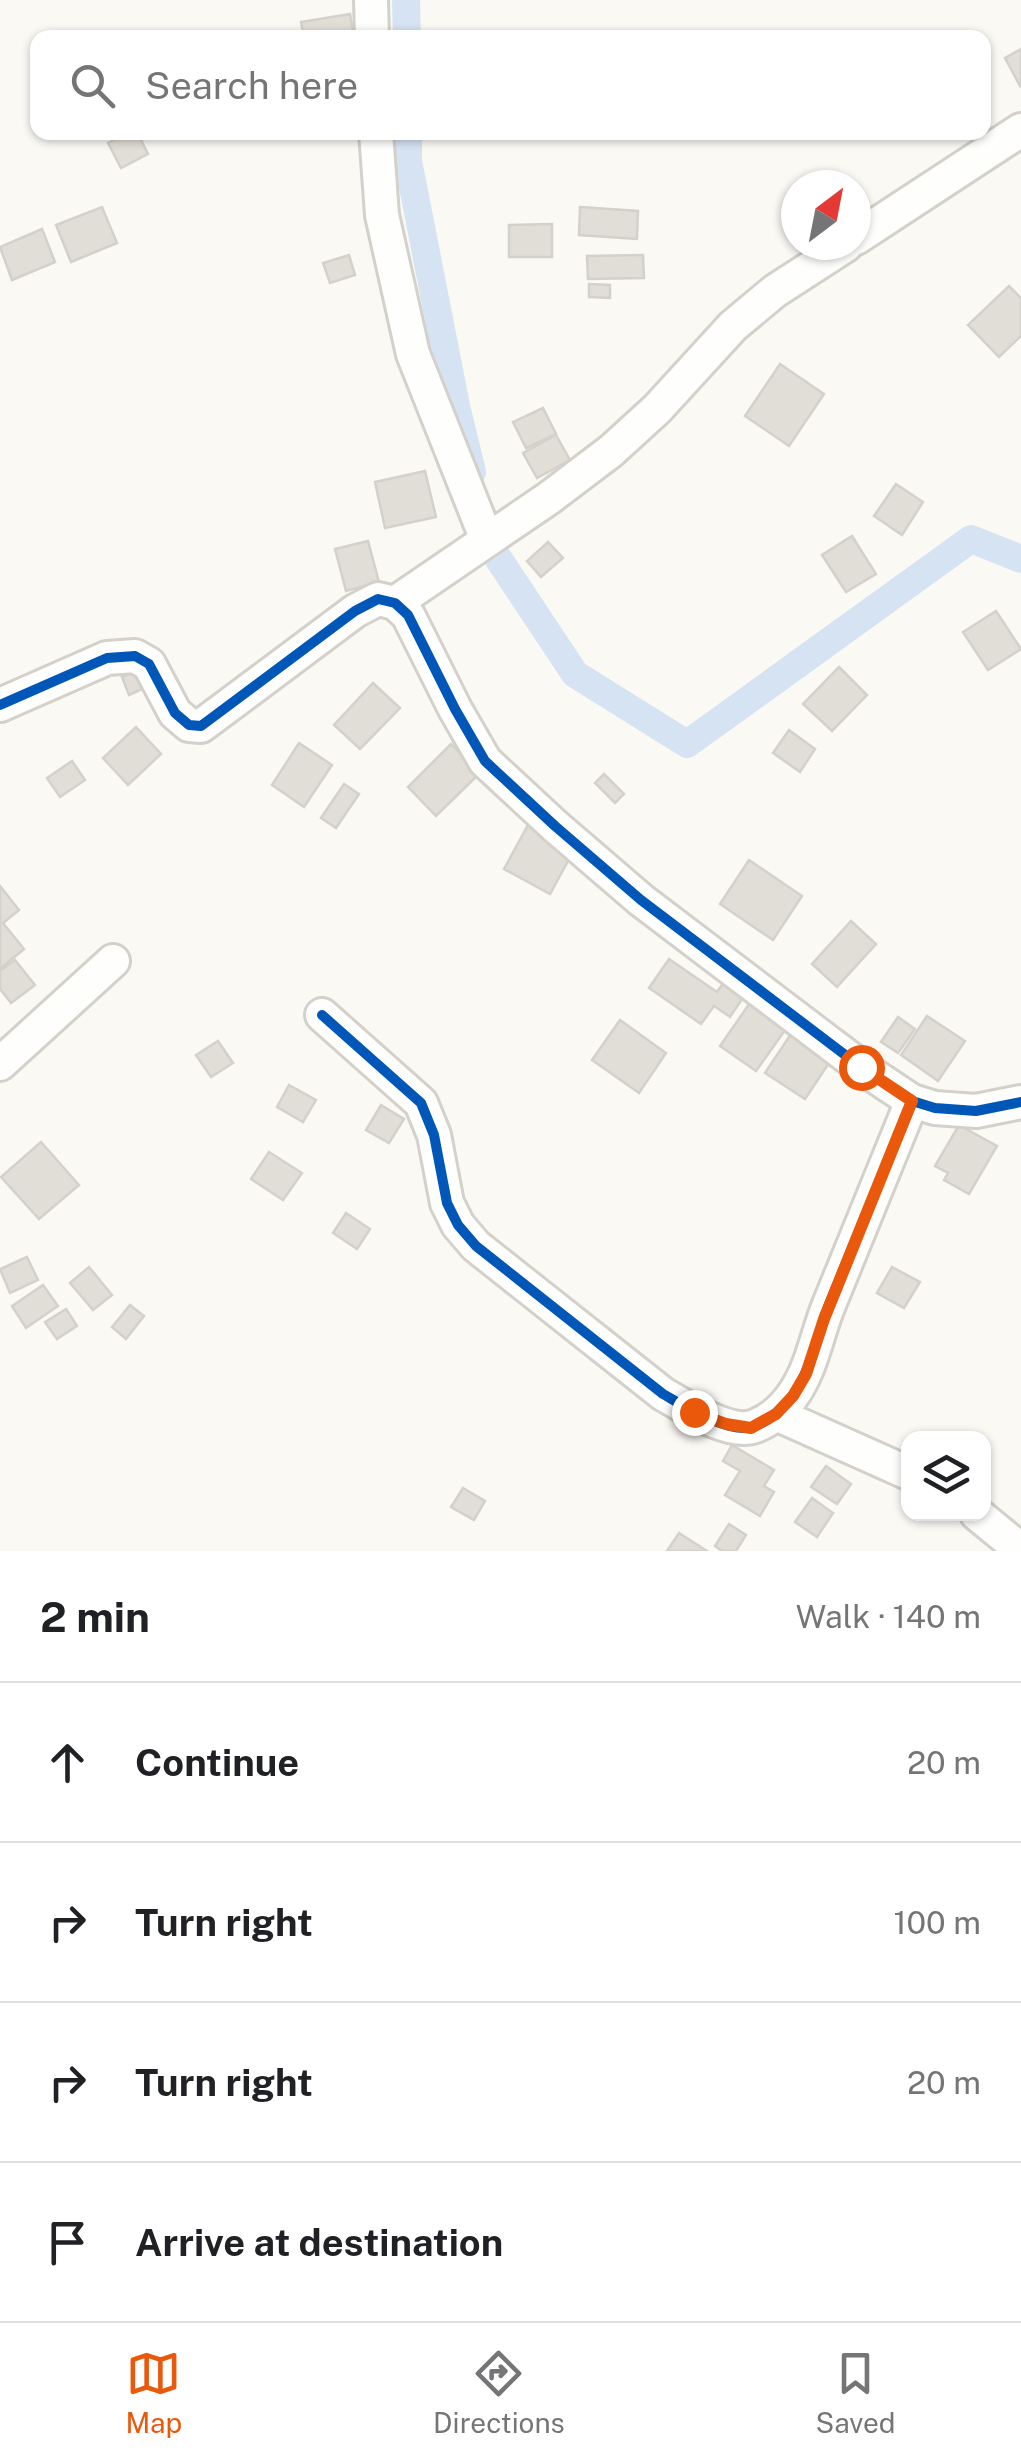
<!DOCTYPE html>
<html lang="en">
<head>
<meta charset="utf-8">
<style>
	body { margin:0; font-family:"Public Sans",sans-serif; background:#f2f2f2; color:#202124 }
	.controls { position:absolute; right:30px; bottom:30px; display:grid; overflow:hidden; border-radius:20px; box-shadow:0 2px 8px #0004 }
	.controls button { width:90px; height:90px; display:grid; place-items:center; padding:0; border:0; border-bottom:2px solid #e0e0e0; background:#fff; color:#202124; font:50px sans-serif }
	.compass { position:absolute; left:781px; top:170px; width:90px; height:90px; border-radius:50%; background:#fff; box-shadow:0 2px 8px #0004; rotate:32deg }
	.stop { position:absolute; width:30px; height:30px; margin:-22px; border:8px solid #ea580c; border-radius:50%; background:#fff }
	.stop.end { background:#ea580c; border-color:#fff; box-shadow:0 2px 10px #0008 }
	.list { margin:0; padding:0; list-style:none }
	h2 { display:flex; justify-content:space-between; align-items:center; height:130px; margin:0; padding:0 40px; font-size:42px }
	h2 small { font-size:32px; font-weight:400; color:#757577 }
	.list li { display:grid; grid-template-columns:65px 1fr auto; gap:30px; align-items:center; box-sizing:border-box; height:160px; padding:0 40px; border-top:2px solid #e0e0e0 }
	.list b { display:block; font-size:38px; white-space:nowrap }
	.list em { font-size:32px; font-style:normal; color:#757577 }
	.icon { flex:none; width:55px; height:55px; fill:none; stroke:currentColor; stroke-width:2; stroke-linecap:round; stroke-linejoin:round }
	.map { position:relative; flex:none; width:1021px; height:1551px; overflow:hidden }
	.search { position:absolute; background:#fff; box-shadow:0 2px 8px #0004; left:30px; right:30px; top:30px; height:110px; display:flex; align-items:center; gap:25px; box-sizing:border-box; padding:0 35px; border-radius:20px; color:#757577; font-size:38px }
	.sheet { height:770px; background:#fff }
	nav { display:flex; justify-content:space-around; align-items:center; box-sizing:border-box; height:140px; border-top:2px solid #e0e0e0; background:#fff; font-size:28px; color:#757577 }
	nav a { display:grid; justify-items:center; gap:5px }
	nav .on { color:#ea580c }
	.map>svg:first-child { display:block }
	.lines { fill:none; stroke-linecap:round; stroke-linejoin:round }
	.canal { stroke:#d5e3f3; stroke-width:28 }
	.building { fill:#e1ded7; stroke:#d4d1cb; stroke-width:2.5 }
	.minor-casing { stroke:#d4d1cb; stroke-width:38 }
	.minor { stroke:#fefefd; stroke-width:32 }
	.cycleway-casing { stroke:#fff; stroke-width:16 }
	.cycleway { stroke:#0057b8; stroke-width:10 }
	.route { stroke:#ea580c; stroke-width:12 }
</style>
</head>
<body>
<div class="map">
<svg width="1021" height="1551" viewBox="0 0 1021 1551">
	<rect width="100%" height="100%" fill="#faf9f4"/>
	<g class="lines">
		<!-- canal -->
		<g class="canal">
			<polyline points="406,0 407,38"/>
			<polyline points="408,132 408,161 456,406 472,472"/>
			<polyline points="482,519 488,543 575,674 687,744 971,539 1021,559"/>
		</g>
	</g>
	<!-- building -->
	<g class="building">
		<polygon points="350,14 354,38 304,38 301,22"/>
		<polygon points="1021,49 1021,85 1020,86 1005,58"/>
		<polygon points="129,132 137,132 148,154 121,168 108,143"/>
		<polygon points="102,207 117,243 71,262 56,225"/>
		<polygon points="580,207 638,211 637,239 579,235"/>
		<polygon points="552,224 552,257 509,257 509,225"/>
		<polygon points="42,229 55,262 12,280 0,247"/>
		<polygon points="349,255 355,275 330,283 323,263"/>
		<polygon points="643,255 644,278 588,279 587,256"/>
		<polygon points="589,284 610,285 610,298 589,297"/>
		<polygon points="1009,286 1021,298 1021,336 999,357 968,325"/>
		<polygon points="780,364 824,394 789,446 745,416"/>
		<polygon points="543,408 556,434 526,448 513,422"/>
		<polygon points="556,435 570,460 537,478 523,453"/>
		<polygon points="425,471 436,517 385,528 375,482"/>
		<polygon points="896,484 923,502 902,535 874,516"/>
		<polygon points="852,536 876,574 846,592 822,555"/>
		<polygon points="368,541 379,582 346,591 335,549"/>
		<polygon points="548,542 563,558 541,577 527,561"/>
		<polygon points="996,611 1021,649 988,670 963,632"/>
		<polygon points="839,667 867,695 832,731 803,704"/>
		<polygon points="143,668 151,685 129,695 122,677"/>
		<polygon points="373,683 400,708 360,749 334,725"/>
		<polygon points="136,727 161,754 128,785 103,758"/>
		<polygon points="789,730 815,749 800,772 773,753"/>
		<polygon points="299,743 332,765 304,807 272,785"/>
		<polygon points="451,744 480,773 436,816 408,787"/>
		<polygon points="72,761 85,780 60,797 47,778"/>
		<polygon points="604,774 624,794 615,803 595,783"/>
		<polygon points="344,784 359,794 336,828 321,818"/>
		<polygon points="528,825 574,850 550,894 504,869"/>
		<polygon points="749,860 802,896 773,940 720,904"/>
		<polygon points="0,886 19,910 3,923 24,949 0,969"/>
		<polygon points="851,921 876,944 837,987 812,964"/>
		<polygon points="669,959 717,992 728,976 748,990 730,1017 714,1006 701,1024 649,988"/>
		<polygon points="15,960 35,985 11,1003 0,989 0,971"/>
		<polygon points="752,1000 788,1026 756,1071 720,1046"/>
		<polygon points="927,1016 965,1041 938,1081 901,1055"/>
		<polygon points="898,1017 915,1029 898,1053 881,1042"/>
		<polygon points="620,1020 666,1053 639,1093 592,1060"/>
		<polygon points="795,1028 835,1054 805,1099 765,1073"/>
		<polygon points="218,1041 233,1063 211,1077 196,1055"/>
		<polygon points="289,1085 316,1100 303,1122 277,1107"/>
		<polygon points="381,1105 404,1119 389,1143 366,1130"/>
		<polygon points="959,1125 997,1146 969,1194 944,1180 948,1173 935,1166"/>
		<polygon points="41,1142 79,1185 39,1219 1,1177"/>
		<polygon points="269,1152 302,1173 283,1200 251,1179"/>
		<polygon points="346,1213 370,1229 357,1249 333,1233"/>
		<polygon points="27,1257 38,1280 10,1293 0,1269"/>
		<polygon points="89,1267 112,1295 93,1310 70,1283"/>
		<polygon points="892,1267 920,1282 904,1308 877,1293"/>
		<polygon points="43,1285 58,1306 26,1328 12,1306"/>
		<polygon points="130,1305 144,1316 126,1339 112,1327"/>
		<polygon points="66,1309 77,1326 57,1339 45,1322"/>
		<polygon points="732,1445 774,1470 764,1486 774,1492 760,1516 725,1495 740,1471 723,1461"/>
		<polygon points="826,1466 851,1484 837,1504 811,1487"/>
		<polygon points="463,1488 485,1501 474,1520 451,1507"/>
		<polygon points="812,1498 833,1513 817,1537 795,1522"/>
		<polygon points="729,1524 746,1535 736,1551 722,1551 715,1546"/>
		<polygon points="679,1533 707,1551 667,1551"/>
	</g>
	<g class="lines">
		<!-- minor casing -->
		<g class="minor-casing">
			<g id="minor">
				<polyline points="371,0 372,38"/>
				<polyline points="376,132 382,215 413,354 487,540"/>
				<polyline points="856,238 1021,130"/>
				<polyline points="395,603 549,498 611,451 657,409 733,326 775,291 846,245"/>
				<polyline points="0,705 107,658 135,656 149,664 175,713 189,725 201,726 355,611 378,599 395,603 408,615 455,709 485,761 555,826 641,900 861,1067 912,1101 935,1108 976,1111 1021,1102"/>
				<path d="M322 1015 421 1103 434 1135 447 1203 458 1225 476 1246 663 1394C684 1406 731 1436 755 1426 771 1420 785 1407 795 1392 812 1366 817 1335 828 1307 856 1238 884 1169 912 1101"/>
				<polyline points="0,1064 113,961"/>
				<polyline points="776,1414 908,1473"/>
				<polyline points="977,1514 1016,1546 1019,1551"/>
			</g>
		</g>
		<!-- minor -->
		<use href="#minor" class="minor"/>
		<!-- cycleway casing -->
		<g class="cycleway-casing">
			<g id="cycleway">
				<polyline points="0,705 107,658 135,656 149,664 175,713 189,725 201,726 355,611 378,599 395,603 408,615 455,709 485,761 555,826 641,900 861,1067 912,1101 935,1108 976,1111 1021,1102"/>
				<path d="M322 1015 421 1103 434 1135 447 1203 458 1225 476 1246 663 1394C684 1406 731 1436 755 1426 771 1420 785 1407 795 1392 812 1366 817 1335 828 1307 856 1238 884 1169 912 1101"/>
			</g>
		</g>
		<!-- cycleway -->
		<use href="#cycleway" class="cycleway"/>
	</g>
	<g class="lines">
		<!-- route -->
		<polyline class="route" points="694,1412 726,1424 751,1428 776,1414 793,1396 806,1374 824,1319 912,1101 861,1067"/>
	</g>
</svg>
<div class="controls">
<button><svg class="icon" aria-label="layers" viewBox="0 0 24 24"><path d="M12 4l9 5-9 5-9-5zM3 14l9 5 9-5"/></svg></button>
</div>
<svg class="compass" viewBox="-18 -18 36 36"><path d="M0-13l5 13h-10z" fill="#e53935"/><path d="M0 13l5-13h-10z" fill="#757577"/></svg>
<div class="stop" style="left:861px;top:1067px"></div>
<div class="stop end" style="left:694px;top:1412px"></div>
<div class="search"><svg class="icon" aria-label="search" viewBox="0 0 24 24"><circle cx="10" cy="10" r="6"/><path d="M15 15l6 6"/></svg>Search here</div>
</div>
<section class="sheet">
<h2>2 min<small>Walk · 140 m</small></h2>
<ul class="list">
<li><svg class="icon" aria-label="ahead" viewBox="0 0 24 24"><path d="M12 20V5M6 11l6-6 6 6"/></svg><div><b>Continue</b></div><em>20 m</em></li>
<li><svg class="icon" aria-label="right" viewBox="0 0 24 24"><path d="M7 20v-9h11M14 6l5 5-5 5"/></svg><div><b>Turn right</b></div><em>100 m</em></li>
<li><svg class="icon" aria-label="right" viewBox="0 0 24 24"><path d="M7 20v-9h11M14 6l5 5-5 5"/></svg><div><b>Turn right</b></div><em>20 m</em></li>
<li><svg class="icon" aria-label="arrive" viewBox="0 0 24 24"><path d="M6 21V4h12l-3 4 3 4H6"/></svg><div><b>Arrive at destination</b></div></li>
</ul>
</section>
<nav>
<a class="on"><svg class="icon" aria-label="map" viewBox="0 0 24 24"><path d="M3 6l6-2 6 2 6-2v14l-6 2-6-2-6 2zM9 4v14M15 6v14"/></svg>Map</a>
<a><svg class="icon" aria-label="directions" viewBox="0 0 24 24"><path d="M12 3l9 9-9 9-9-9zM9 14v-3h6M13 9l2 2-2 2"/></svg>Directions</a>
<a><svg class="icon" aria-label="saved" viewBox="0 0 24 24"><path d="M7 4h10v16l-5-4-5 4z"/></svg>Saved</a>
</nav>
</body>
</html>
